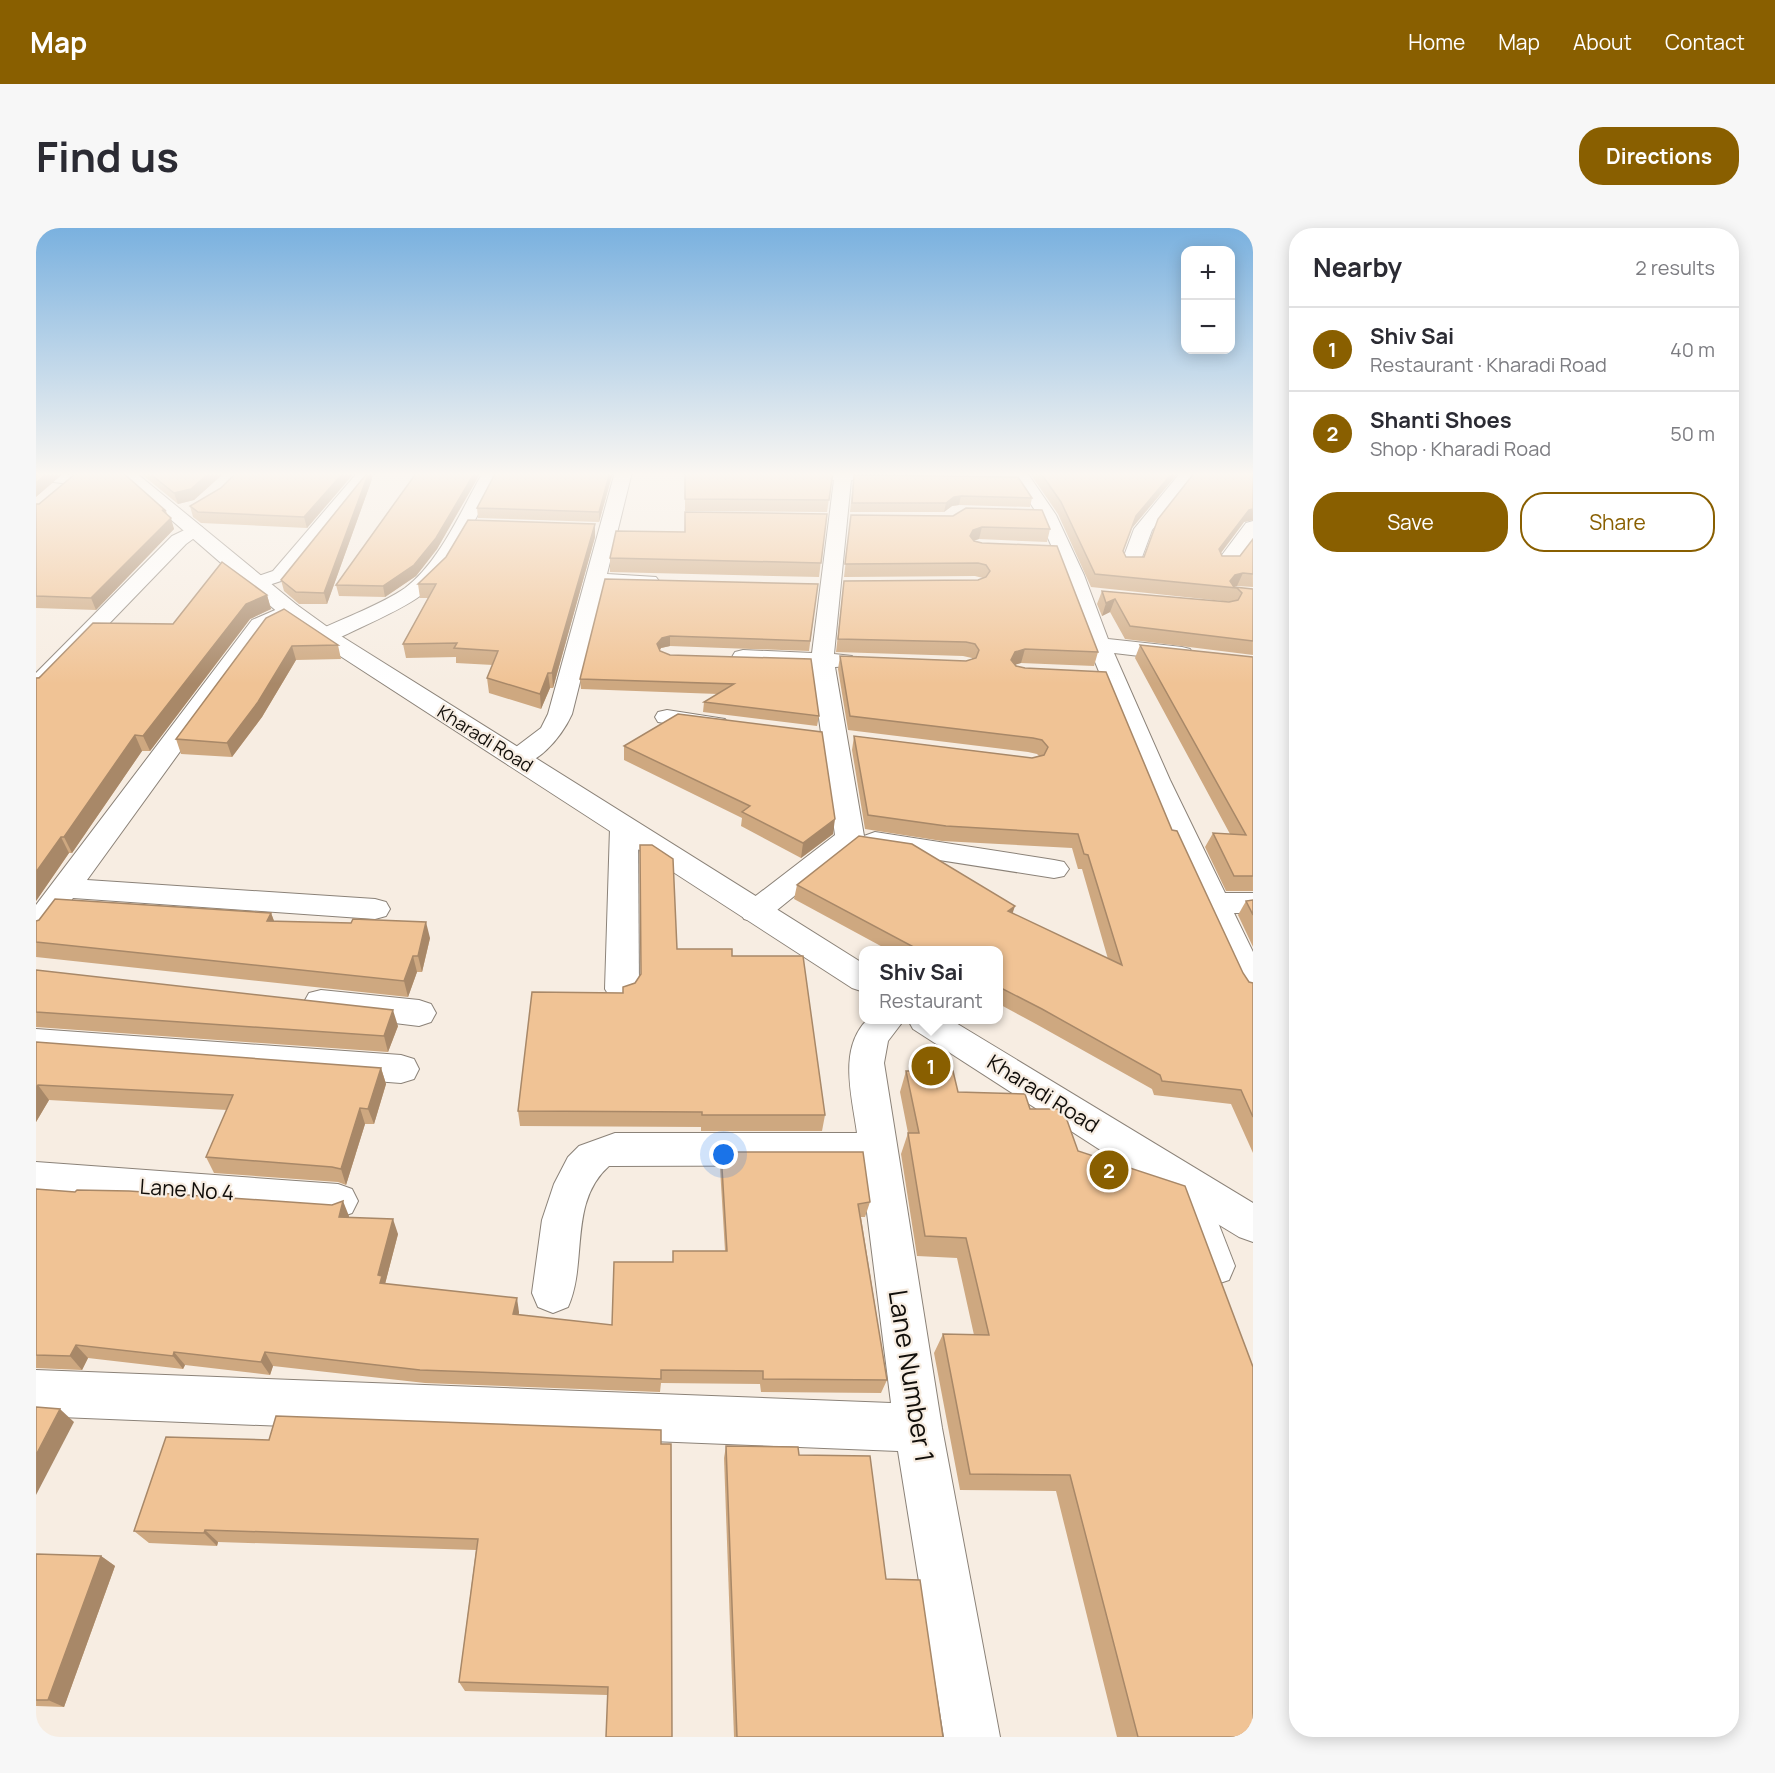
<!DOCTYPE html>
<html lang="en">
<head>
<meta charset="utf-8">
<style>
	body { margin:0; font-family:Manrope,sans-serif; background:#f7f7f7; color:#2b2b33 }
	.controls { position:absolute; right:18px; top:18px; display:grid; overflow:hidden; border-radius:12px; box-shadow:0 3px 15px #0003 }
	.controls button { width:54px; height:54px; display:grid; place-items:center; padding:0; border:0; border-bottom:2px solid #e1e1e2; background:#fff; color:#2b2b33; font:30px sans-serif }
	.you { position:absolute; left:688px; top:927px; width:21px; height:21px; margin:-15px; border:4px solid #fff; border-radius:50%; background:#1a73e8; box-shadow:0 0 0 9px #1a73e833 }
	.badge { display:grid; place-items:center; width:39px; height:39px; border-radius:50%; background:#895f00; color:#fff; font-size:20px; font-weight:700 }
	.pin { position:absolute; translate:-50% -50%; border:3px solid #fff; box-shadow:0 2px 6px #0006 }
	.popup { position:absolute; left:823px; top:718px; width:144px; height:78px; box-sizing:border-box; display:grid; place-content:center; border-radius:12px; background:#fff; filter:drop-shadow(0 2px 4px #0005); font-size:20px; white-space:nowrap; color:#7c7c81 }
	.popup b { font-size:22px; color:#2b2b33 }
	.popup::after { content:''; position:absolute; left:50%; top:100%; margin-left:-12px; border:12px solid transparent; border-top-color:#fff }
	.list { margin:0; padding:0; list-style:none }
	h2 { display:flex; justify-content:space-between; align-items:center; height:78px; margin:0; padding:0 24px; font-size:26px }
	h2 small { font-size:20px; font-weight:400; color:#7c7c81 }
	.list li { display:grid; grid-template-columns:39px 1fr auto; gap:18px; align-items:center; box-sizing:border-box; height:84px; padding:0 24px; border-top:2px solid #e1e1e2 }
	.list b { display:block; font-size:22px; white-space:nowrap }
	.list p { margin:0; font-size:20px; white-space:nowrap; color:#7c7c81 }
	.list em { font-size:20px; font-style:normal; color:#7c7c81 }
	.actions { display:flex; gap:12px; padding:18px 24px }
	.actions a { flex:1; padding:14px 0; border:2px solid #895f00; border-radius:24px; text-align:center; font-size:21px; color:#895f00 }
	.actions .main { background:#895f00; color:#fff }
	.map { position:relative; flex:none; width:1217px; height:1509px; overflow:hidden; border-radius:24px }
	header { display:flex; align-items:center; gap:36px; box-sizing:border-box; height:84px; padding:0 30px; background:#895f00; color:#fff }
	header strong { font-size:28px }
	nav { display:flex; gap:33px; margin-inline-start:auto; font-size:21px }
	.intro { display:flex; align-items:center; justify-content:space-between; box-sizing:border-box; height:144px; padding:0 36px }
	h1 { margin:0; font-size:42px }
	.button { padding:15px 27px; border-radius:24px; background:#895f00; color:#fff; font-size:21px; font-weight:700 }
	main { display:flex; gap:36px; padding:0 36px }
	aside { flex:1; background:#fff; border-radius:24px; box-shadow:0 3px 15px #0003 }
	.map>svg:first-child { display:block }
	.lines { fill:none; stroke-linecap:round; stroke-linejoin:round }
	.street-casing { stroke:#8b8278; stroke-width:2 }
	.secondary-casing { stroke:#8b8278; stroke-width:2 }
	.street { fill:#fff; fill-rule:evenodd }
	.secondary { fill:#fff; fill-rule:evenodd }
	.wall { fill:#cea880 }
	.shaded-wall { fill:#a88868 }
	.building { fill:#f0c395; stroke:#a88868; stroke-width:1.5 }
	.labels { text-anchor:middle; stroke-width:4.5; stroke-linejoin:round; paint-order:stroke }
	.far-street-label { font-size:18px; fill:#110e0a; stroke:#f7ede2 }
	.street-label { font-size:21px; fill:#110e0a; stroke:#f7ede2 }
	.near-street-label { font-size:26px; fill:#110e0a; stroke:#f7ede2 }
</style>
</head>
<body>
<header>
<strong>Map</strong>
<nav><a>Home</a><a>Map</a><a>About</a><a>Contact</a></nav>
</header>
<div class="intro"><h1>Find us</h1><a class="button">Directions</a></div>
<main>
<div class="map">
<svg width="1217" height="1509" viewBox="0 0 1217 1509">
	<rect width="100%" height="100%" fill="#f7ede2"/>
	<g class="lines">
		<!-- street casing -->
		<g class="street-casing">
			<g id="street">
				<polygon points="0,244 41,247 44,251 41,255 35,256 0,252"/>
				<polygon points="322,244 339,244 251,351 221,361 214,359 211,355 214,351 237,343"/>
				<path d="M447 244H464C443 282 418 343 384 368 362 384 322 400 297 413L289 415 281 413 278 408 281 403C308 390 346 376 369 360 403 335 426 281 447 244Z"/>
				<path d="M579 244H596L571 346 620 349 623 353 620 357 613 359 568 358 536 486C526 508 499 543 472 537L468 531 472 525 505 500 512 486Z"/>
				<polygon points="746,244 869,244 871,248 869,252 863,253 815,252 798,426 816,428 819,433 816,438 799,439 828,608 839,604 1018,632 1028,634 1033,641 1028,648 1018,650 839,622 829,619 825,614 730,691 719,694 708,691 704,684 708,677 799,607 776,439 707,436 699,434 696,429 699,424 707,422 776,425 798,252 753,251 747,250"/>
				<polygon points="966,244 992,246 1020,287 1048,347 1072,411 1146,419 1154,421 1157,426 1154,431 1146,433 1078,425 1134,552 1189,665 1217,665 1217,685 1198,685 1217,724 1217,770 1205,766 1108,552 1052,417 1028,347 1002,287 981,255 939,254 933,253 930,249 937,244"/>
				<polygon points="1145,244 1162,244 1116,302 1102,340 1088,340 1085,336 1098,301"/>
				<polygon points="1217,293 1217,312 1197,339 1183,339 1180,335 1210,295"/>
				<polygon points="159,297 166,299 168,303 150,316 8,463 0,465 0,445 136,308"/>
				<polygon points="253,376 261,377 264,382 261,387 232,402 51,652 339,671 350,674 354,681 350,688 339,691 37,670 11,707 0,710 0,677 216,392"/>
				<polygon points="631,482 689,491 692,496 689,501 680,503 622,494 619,489 622,484"/>
				<polygon points="588,591 598,594 602,600 603,761 598,769 586,773 574,769 569,761 574,600 578,594"/>
				<polygon points="285,762 383,772 395,776 400,785 395,794 383,798 285,786 273,783 268,774 273,765"/>
				<path d="M831 792H868L852 813 848 835 906 1200 964 1509H908L862 1223 0 1188V1142L855 1175 825 937 573 938C532 974 552 1035 532 1079L517 1085 502 1079 496 1065 506 992 518 956 532 929 543 918 579 905H821C816 868 802 821 831 792Z"/>
				<polygon points="0,801 365,827 378,831 383,841 378,851 365,855 0,827"/>
				<polygon points="0,934 302,956 316,961 322,973 316,985 302,990 0,968"/>
				<polygon points="1148,938 1162,943 1199,1038 1193,1052 1178,1057 1163,1052 1128,955 1134,943"/>
			</g>
		</g>
		<!-- secondary casing -->
		<g class="secondary-casing">
			<g id="secondary">
				<polygon points="80,244 99,244 261,377 297,403 828,736 828,764 816,760 281,413 245,387"/>
				<polygon points="872,792 915,792 1217,975 1217,1014 1203,1009 1134,967 877,801"/>
			</g>
		</g>
		<!-- street -->
		<use href="#street" class="street"/>
		<!-- secondary -->
		<use href="#secondary" class="secondary"/>
	</g>
	<!-- wall -->
	<g class="wall">
		<polygon points="103,244 189,244 158,272 142,276"/>
		<polygon points="319,244 271,300 165,295 157,289 154,278 185,260"/>
		<polygon points="381,244 445,244 401,321 380,348 349,369 303,368 300,357"/>
		<polygon points="577,244 563,294 442,290 441,280"/>
		<polygon points="649,244 797,244 791,284 649,283"/>
		<polygon points="993,244 1143,244 1096,300 1087,323 1090,329 1108,329 1217,244 1217,292 1208,294 1185,325 1186,328 1204,328 1217,311 1217,359 1201,358 1198,359 1217,361 1217,427 1089,411 1074,384 1066,388 1061,376 1066,363 1193,374 1196,374 1055,359 1022,286"/>
		<polygon points="336,251 291,376 263,376 248,363 245,352"/>
		<polygon points="817,255 996,270 994,279 923,277 916,278 908,284 814,284"/>
		<polygon points="0,276 130,283 138,301 60,382 0,380"/>
		<polygon points="791,286 783,349 574,344 574,330 648,304"/>
		<polygon points="815,287 1014,301 1011,314 943,311 938,312 1062,424 1058,438 985,435 979,436 1136,602 1207,745 1213,754 1217,755 1217,925 1195,876 1118,867 1116,861 1000,796 963,776 963,723 854,723 758,671 761,657 976,686 1072,731 1046,641 1042,641 1036,620 906,613 829,601 816,522 818,508 996,530 1003,528 1001,526 992,524 812,502 802,441 804,428 930,433 936,431 936,430 927,428 800,424 808,353 942,352 947,350 939,348 808,349"/>
		<polygon points="559,296 559,309 517,460 514,460 505,481 453,465 451,450 457,437 420,435 420,429 370,430 367,416 392,370 384,370 382,356"/>
		<polygon points="569,351 782,356 773,423 634,418 625,420 624,422 624,423 783,488 781,498 667,484 668,474 682,466 545,461 544,451"/>
		<polygon points="231,367 235,381 214,391 114,523 106,523 36,625 33,625 0,673 0,450 137,396"/>
		<polygon points="230,390 302,417 305,431 260,432 226,489 196,529 145,526 140,511"/>
		<polygon points="1104,417 1217,429 1217,663 1190,663 1169,619 1177,605 1194,606 1099,430"/>
		<polygon points="588,518 797,606 765,630 705,598 706,590 588,532"/>
		<polygon points="1217,672 1217,719 1202,687 1210,673"/>
		<polygon points="235,685 238,693 394,710 386,744 381,744 372,769 0,729 0,693"/>
		<polygon points="641,721 696,728 789,887 786,903 665,903 665,899 484,898 482,883 587,765"/>
		<polygon points="0,742 362,798 352,824 0,799"/>
		<polygon points="0,814 345,840 350,856 338,896 329,896 310,957 302,954 178,945 170,929 191,882 13,872 0,894"/>
		<polygon points="870,843 922,864 994,881 1217,1509 1081,1509 1020,1263 924,1262 898,1125 907,1106 938,1107 921,1030 881,1028 865,926 872,905 864,864"/>
		<polygon points="685,924 834,974 829,989 825,989 851,1152 845,1165 725,1164 724,1156 625,1155 624,1164 389,1155 237,1138 234,1147 149,1137 147,1141 52,1130 46,1142 0,1140 0,961 313,988 313,989 362,1006 349,1056 483,1084 483,1087 576,1097 637,1034 637,1023 689,1023 684,940"/>
		<polygon points="625,1202 571,1467 429,1463 423,1454 440,1322 182,1314 181,1318 113,1315 98,1303 233,1212"/>
		<polygon points="690,1218 763,1227 850,1351 907,1509 698,1509 688,1230"/>
		<polygon points="0,1326 65,1328 79,1338 28,1479 0,1478"/>
	</g>
	<!-- shaded-wall -->
	<g class="shaded-wall">
		<polygon points="12,244 30,244 28,245 0,269 0,255"/>
		<polygon points="174,244 189,244 158,272 142,276 138,265"/>
		<polygon points="308,244 319,244 271,300 268,289"/>
		<polygon points="333,244 335,244 336,251 291,376 288,365"/>
		<polygon points="439,244 445,244 401,321 380,348 349,369 347,358"/>
		<polygon points="574,244 577,244 563,294 563,284"/>
		<polygon points="1137,244 1143,244 1096,300 1100,288"/>
		<polygon points="925,268 923,277 916,278 908,284 910,275 918,269"/>
		<polygon points="1217,281 1217,292 1208,294 1178,334 1183,321 1213,282"/>
		<polygon points="135,290 138,301 60,382 55,370"/>
		<polygon points="559,296 559,309 517,460 516,445"/>
		<polygon points="946,299 943,311 934,314 934,308 937,302"/>
		<polygon points="1207,345 1201,358 1193,360 1194,353 1199,347"/>
		<polygon points="231,367 235,381 214,391 114,523 107,508 210,376"/>
		<polygon points="1079,371 1074,384 1066,388 1070,375"/>
		<polygon points="634,408 634,418 625,420 621,426 621,416 626,410"/>
		<polygon points="256,418 260,432 226,489 196,529 191,515"/>
		<polygon points="989,421 985,435 975,438 975,432 979,424"/>
		<polygon points="512,445 514,460 505,481 504,466"/>
		<polygon points="99,507 106,523 36,625 28,609"/>
		<polygon points="799,591 797,606 765,630 767,615"/>
		<polygon points="25,609 33,625 0,673 0,644"/>
		<polygon points="979,678 974,693 972,683"/>
		<polygon points="235,685 241,701 231,693"/>
		<polygon points="390,694 394,710 386,744 382,728"/>
		<polygon points="377,728 381,744 372,769 368,753"/>
		<polygon points="357,782 362,798 352,824 348,808"/>
		<polygon points="345,840 350,856 338,896 332,881"/>
		<polygon points="2,857 13,872 0,894 0,860"/>
		<polygon points="324,880 329,896 310,957 305,941"/>
		<polygon points="307,973 313,988 309,1004 303,989"/>
		<polygon points="357,991 362,1006 349,1056 344,1055 342,1047"/>
		<polygon points="481,1070 483,1084 480,1100 477,1086"/>
		<polygon points="40,1117 52,1130 46,1142 34,1128"/>
		<polygon points="138,1124 149,1137 147,1141 137,1128"/>
		<polygon points="229,1124 237,1138 234,1147 225,1134"/>
		<polygon points="24,1181 38,1194 0,1267 0,1227"/>
		<polygon points="169,1302 182,1314 181,1318 168,1305"/>
		<polygon points="65,1328 79,1338 28,1479 12,1472"/>
	</g>
	<!-- building -->
	<g class="building">
		<polygon points="0,244 12,244 0,255"/>
		<polygon points="45,244 86,244 130,283 126,282 135,290 55,370 0,368 0,276 3,276 38,247"/>
		<polygon points="112,244 174,244 155,261 138,265"/>
		<polygon points="201,244 308,244 268,289 162,284 154,278 185,260"/>
		<polygon points="332,244 333,244 288,365 260,364 245,352"/>
		<polygon points="381,244 439,244 400,310 378,337 347,358 300,357"/>
		<polygon points="460,244 574,244 563,284 441,280"/>
		<polygon points="649,244 797,244 793,272 649,271"/>
		<polygon points="1004,244 1137,244 1100,288 1087,323 1090,329 1108,329 1122,291 1159,244 1217,244 1217,281 1213,282 1183,321 1186,328 1204,328 1217,311 1217,346 1207,345 1199,347 1194,353 1198,359 1217,361 1217,413 1094,398 1079,371 1070,375 1066,363 1193,374 1202,372 1206,365 1201,360 1059,346 1025,274"/>
		<polygon points="818,247 982,249 996,270 925,268 918,269 910,275 816,275"/>
		<polygon points="930,280 1006,282 1014,301 946,299 937,302 934,308 938,313 946,315 1021,318 1062,424 989,421 979,424 975,432 980,438 989,440 1070,444 1136,602 1141,603 1207,745 1213,754 1217,755 1217,889 1205,862 1126,853 1124,847 1006,781 963,759 963,723 885,723 761,657 823,608 876,616 979,678 972,683 1086,737 1052,627 1048,626 1042,606 910,598 832,587 818,508 996,530 1008,527 1012,519 1006,512 997,510 814,488 804,428 930,433 940,430 943,422 939,416 930,414 802,411 808,353 942,352 950,349 954,343 950,337 942,335 809,336 815,287 917,288"/>
		<polygon points="649,284 791,286 785,335 574,330 580,303 649,304"/>
		<polygon points="432,292 559,296 516,445 512,445 504,466 451,450 462,423 418,420 421,415 367,416 400,356 382,356 410,329"/>
		<polygon points="186,334 231,367 210,376 107,508 99,507 28,609 25,609 0,644 0,450 3,450 57,395 137,396"/>
		<polygon points="569,351 782,356 774,413 634,408 626,410 621,416 624,423 634,427 775,431 783,488 668,474 698,456 544,451"/>
		<polygon points="248,381 302,417 256,418 222,474 191,515 140,511 230,390"/>
		<polygon points="1104,417 1217,429 1217,648 1198,648 1177,605 1210,607"/>
		<polygon points="642,486 786,504 799,591 767,615 706,584 714,578 588,518"/>
		<polygon points="604,617 616,617 637,631 641,721 696,721 696,728 767,728 789,887 666,887 666,884 482,883 496,764 587,765 587,759 599,755 605,746"/>
		<polygon points="19,671 235,685 231,693 315,695 317,691 390,694 382,728 377,728 368,753 0,714 0,693 3,692"/>
		<polygon points="1217,672 1217,687 1210,673"/>
		<polygon points="0,742 357,782 348,808 0,784"/>
		<polygon points="0,814 345,840 332,881 324,880 305,941 296,939 170,929 197,867 2,857 0,860"/>
		<polygon points="870,843 917,843 922,864 989,866 994,881 1027,881 1042,923 1149,958 1217,1139 1217,1509 1102,1509 1034,1247 934,1246 907,1106 953,1107 930,1010 889,1008 872,905 883,905"/>
		<polygon points="685,924 827,924 834,974 822,976 851,1152 727,1151 727,1143 625,1142 625,1151 384,1142 229,1124 225,1134 138,1124 137,1128 40,1117 34,1128 0,1127 0,961 39,964 41,962 93,963 296,977 307,973 303,989 357,991 342,1047 346,1048 344,1055 481,1070 477,1086 576,1097 578,1034 637,1034 637,1023 691,1023"/>
		<polygon points="0,1179 24,1181 0,1227"/>
		<polygon points="240,1188 625,1202 625,1216 635,1216 636,1509 570,1509 572,1459 423,1454 442,1311 169,1302 168,1305 98,1303 130,1209 233,1212"/>
		<polygon points="690,1218 762,1219 763,1227 834,1228 850,1351 884,1352 907,1509 701,1509"/>
		<polygon points="0,1326 65,1328 12,1472 0,1472"/>
	</g>
	<!-- sky -->
	<linearGradient id="sky" x2="0" y2="1"><stop stop-color="#7ab1df"/><stop offset="0.54" stop-color="#fbf7f2"/><stop offset="1" stop-color="#fbf7f2" stop-opacity="0"/></linearGradient>
	<rect width="1217" height="456" fill="url(#sky)"/>
	<g class="labels">
		<!-- far-street labels -->
		<g class="far-street-label">
			<text transform="translate(449 511) rotate(32)" y="6">Kharadi Road</text>
		</g>
		<!-- street labels -->
		<g class="street-label">
			<text transform="translate(1007 866) rotate(32)" y="7">Kharadi Road</text>
			<text transform="translate(151 962) rotate(4)" y="7">Lane No 4</text>
		</g>
		<!-- near-street labels -->
		<g class="near-street-label">
			<text transform="translate(875 1148) rotate(81)" y="9">Lane Number 1</text>
		</g>
	</g>
</svg>
<div class="controls">
<button>+</button>
<button>−</button>
</div>
<div class="you"></div>
<div class="pin badge" style="left:895px;top:838px">1</div>
<div class="popup"><b>Shiv Sai</b>Restaurant</div>
<div class="pin badge" style="left:1073px;top:942px">2</div>
</div>
<aside>
<h2>Nearby<small>2 results</small></h2>
<ul class="list">
<li><span class="badge">1</span><div><b>Shiv Sai</b><p>Restaurant · Kharadi Road</p></div><em>40 m</em></li>
<li><span class="badge">2</span><div><b>Shanti Shoes</b><p>Shop · Kharadi Road</p></div><em>50 m</em></li>
</ul>
<div class="actions"><a class="main">Save</a><a>Share</a></div>
</aside>
</main>
</body>
</html>
